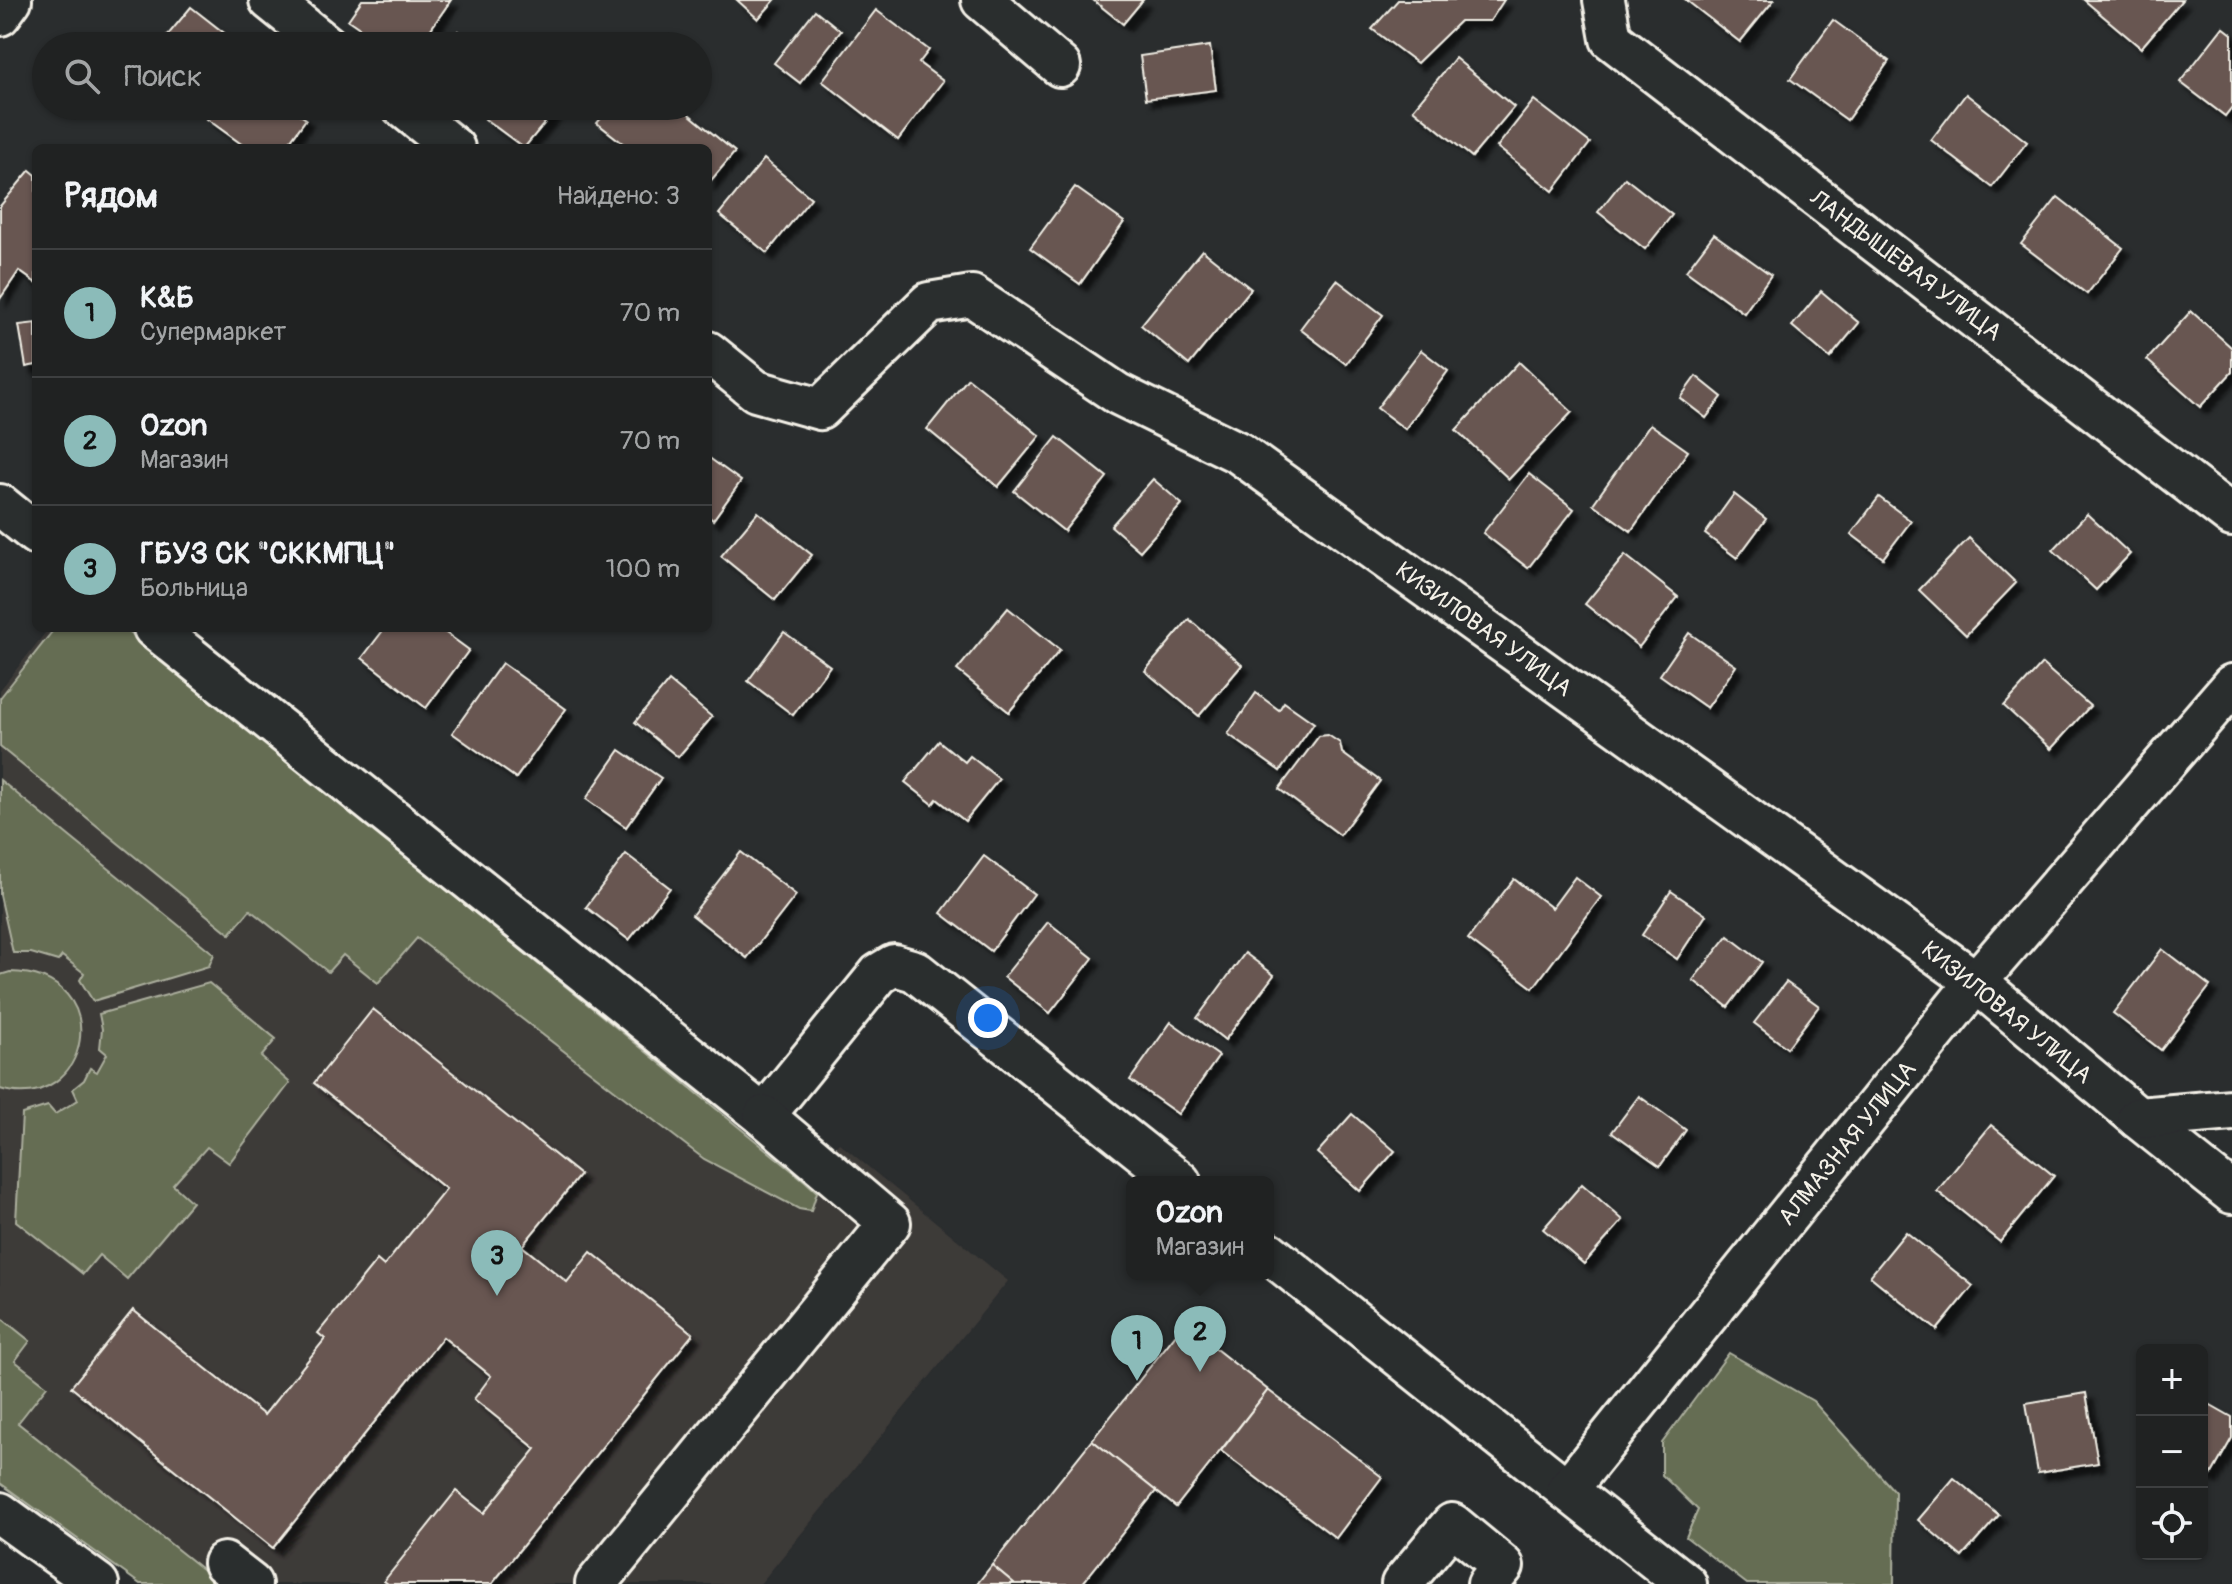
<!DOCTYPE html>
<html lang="ru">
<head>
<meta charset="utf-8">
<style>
	body { margin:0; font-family:Pangolin,sans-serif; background:#2d2f2f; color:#f1f3f6 }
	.controls { position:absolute; right:24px; bottom:24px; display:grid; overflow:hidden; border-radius:12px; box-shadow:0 2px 6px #0004 }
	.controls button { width:72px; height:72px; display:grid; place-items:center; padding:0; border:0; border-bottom:2px solid #3d3f40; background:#202222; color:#f1f3f6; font:40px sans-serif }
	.you { position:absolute; left:988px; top:1018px; width:28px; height:28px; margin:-20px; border:6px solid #fff; border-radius:50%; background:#1a73e8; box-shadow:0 0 0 12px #1a73e833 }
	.badge { display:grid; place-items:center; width:52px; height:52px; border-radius:50%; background:#8bbbb9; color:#111; font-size:26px; font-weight:700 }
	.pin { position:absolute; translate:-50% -66px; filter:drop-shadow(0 2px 4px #0008) }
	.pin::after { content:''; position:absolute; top:42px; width:28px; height:24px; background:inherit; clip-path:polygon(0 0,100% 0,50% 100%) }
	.popup { position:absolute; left:1126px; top:1176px; width:148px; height:104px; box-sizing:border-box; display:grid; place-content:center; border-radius:12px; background:#202222; filter:drop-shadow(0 2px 6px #0005); font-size:26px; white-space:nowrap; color:#a2a4a5 }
	.popup b { font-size:30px; color:#f1f3f6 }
	.popup::after { content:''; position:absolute; left:50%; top:100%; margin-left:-16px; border:16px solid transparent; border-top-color:#202222 }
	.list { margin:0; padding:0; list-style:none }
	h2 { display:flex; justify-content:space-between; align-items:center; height:104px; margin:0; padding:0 32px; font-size:34px }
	h2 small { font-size:26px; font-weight:400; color:#a2a4a5 }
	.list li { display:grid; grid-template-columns:52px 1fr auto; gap:24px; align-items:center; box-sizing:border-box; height:128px; padding:0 32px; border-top:2px solid #3d3f40 }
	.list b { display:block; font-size:30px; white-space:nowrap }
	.list p { margin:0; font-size:26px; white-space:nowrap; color:#a2a4a5 }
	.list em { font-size:26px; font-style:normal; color:#a2a4a5 }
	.icon { flex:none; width:44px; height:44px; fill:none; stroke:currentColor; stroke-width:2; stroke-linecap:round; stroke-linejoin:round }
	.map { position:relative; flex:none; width:2232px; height:1584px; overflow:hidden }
	.search { position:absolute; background:#202222; box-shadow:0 2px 6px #0004; left:32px; top:32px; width:680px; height:88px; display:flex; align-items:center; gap:20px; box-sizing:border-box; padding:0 28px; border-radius:44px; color:#a2a4a5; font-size:30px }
	.panel { position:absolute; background:#202222; box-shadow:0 2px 6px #0004; left:32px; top:144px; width:680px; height:488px; border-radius:12px }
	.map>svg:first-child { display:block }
	.built { fill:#3d3a38 }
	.green { fill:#656d53; stroke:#acaf9e; stroke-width:2 }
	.building { fill:#685751; stroke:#f4f1e8; stroke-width:2; filter:url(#shadow) }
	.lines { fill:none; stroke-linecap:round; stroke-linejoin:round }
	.minor-casing { stroke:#f4f1e8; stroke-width:46 }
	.minor { stroke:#2a2d2e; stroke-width:40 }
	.labels { text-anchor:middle; stroke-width:7; stroke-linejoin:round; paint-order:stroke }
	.street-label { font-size:24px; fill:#f4f1e8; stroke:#2a2d2e }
</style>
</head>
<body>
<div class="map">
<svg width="2232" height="1584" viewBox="0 0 2232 1584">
	<defs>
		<filter id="shadow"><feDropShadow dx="7" dy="7" stdDeviation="2" flood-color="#0009"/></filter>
	</defs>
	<rect width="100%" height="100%" fill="#2a2d2e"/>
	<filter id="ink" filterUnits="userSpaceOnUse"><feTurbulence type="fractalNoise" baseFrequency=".0125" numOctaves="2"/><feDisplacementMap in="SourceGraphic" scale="16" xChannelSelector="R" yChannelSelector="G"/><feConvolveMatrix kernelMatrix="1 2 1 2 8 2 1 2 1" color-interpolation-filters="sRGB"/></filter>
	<g filter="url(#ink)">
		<!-- built -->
		<polygon class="built" points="49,628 125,628 805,1181 839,1143 1008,1281 760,1584 140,1584 0,1483 0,690"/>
		<!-- green -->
		<g class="green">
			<polygon points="55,628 125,628 805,1181 817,1192 811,1211 799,1209 704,1159 417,938 378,983 343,955 328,972 250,910 230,934 0,747 0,698"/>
			<polygon points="0,780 214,954 209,966 93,1001 80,980 84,973 62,956 58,961 31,953 13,953 0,895"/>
			<path d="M10 972C118 973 91 1115 0 1089V975Z"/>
			<polygon points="209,983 276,1039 261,1057 290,1083 229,1163 207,1147 173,1185 192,1202 127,1279 99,1255 83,1274 16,1221 22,1114 48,1106 55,1114 78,1100 73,1089 84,1080 90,1068 97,1072 107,1054 100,1048 102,1029 99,1014"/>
			<polygon points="0,1317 30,1341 15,1361 47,1386 18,1423 221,1584 140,1584 0,1483"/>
			<polygon points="1729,1353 1813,1401 1895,1492 1894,1584 1747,1584 1686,1537 1698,1510 1662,1475 1662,1443"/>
		</g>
		<!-- building -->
		<g class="building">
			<polygon points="362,0 451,0 419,46 386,46 348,20"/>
			<polygon points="737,0 775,0 758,19"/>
			<polygon points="1093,0 1143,0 1123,24"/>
			<polygon points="1398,0 1504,0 1490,21 1460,21 1417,63 1372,29"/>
			<polygon points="1686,0 1774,0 1740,42"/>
			<polygon points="2084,0 2182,0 2141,48"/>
			<polygon points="191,7 228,36 220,46 167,46 162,42"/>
			<polygon points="815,10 841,31 800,83 774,63"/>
			<polygon points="876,10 929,50 919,63 943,81 898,140 822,81"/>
			<polygon points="1833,20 1889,61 1847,120 1790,79"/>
			<polygon points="2223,27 2232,34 2232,107 2225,116 2180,82"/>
			<polygon points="458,31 478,46 447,46"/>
			<polygon points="1210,46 1216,90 1146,99 1140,56"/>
			<polygon points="1455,58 1514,107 1472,157 1413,109"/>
			<polygon points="1966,94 2027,142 1992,187 1931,140"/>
			<polygon points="1534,100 1590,143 1553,191 1497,147"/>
			<polygon points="216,106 288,106 306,119 285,148 247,148 207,119"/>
			<polygon points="495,106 544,106 553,113 524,148 485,119"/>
			<polygon points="611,106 679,106 735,152 708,184 708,148 629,148 597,123"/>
			<polygon points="764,159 811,198 767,253 719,214"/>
			<polygon points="30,170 36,175 36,283 19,271 0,299 0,206"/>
			<polygon points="1625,178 1672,215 1645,249 1598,212"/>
			<polygon points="1075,187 1124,222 1080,284 1030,248"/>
			<polygon points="2058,197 2123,248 2087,294 2021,244"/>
			<polygon points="1714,234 1771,275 1744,313 1686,271"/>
			<polygon points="1202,250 1251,289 1189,365 1141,325"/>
			<polygon points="1337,280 1383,315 1346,364 1300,329"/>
			<polygon points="1821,291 1859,323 1830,358 1792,326"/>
			<polygon points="2191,311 2232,348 2232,372 2200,407 2147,360"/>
			<polygon points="36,323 36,365 26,367 19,325"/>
			<polygon points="1421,350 1448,371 1405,429 1377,408"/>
			<polygon points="1519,362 1572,412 1509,479 1456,430"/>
			<polygon points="1696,376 1722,397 1706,418 1680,398"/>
			<polygon points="968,378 1040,436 998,487 927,429"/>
			<polygon points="1650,424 1688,451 1631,531 1593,504"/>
			<polygon points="1057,437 1107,477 1064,531 1014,491"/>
			<polygon points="708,457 741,481 713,520 708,516"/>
			<polygon points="1529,474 1574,509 1528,568 1483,533"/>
			<polygon points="1153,479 1182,504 1140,551 1111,526"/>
			<polygon points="1734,494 1766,519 1737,558 1705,534"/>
			<polygon points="1879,497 1911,521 1883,558 1851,534"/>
			<polygon points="758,512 812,555 775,600 721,556"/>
			<polygon points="2087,514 2130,554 2096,590 2053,550"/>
			<polygon points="1969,538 2016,583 1966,635 1919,590"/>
			<polygon points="1625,555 1678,597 1639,647 1585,604"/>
			<polygon points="1008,608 1060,650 1009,712 957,670"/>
			<polygon points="1189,619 1242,665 1199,716 1145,671"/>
			<polygon points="385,628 439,628 469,650 426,708 362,658"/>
			<polygon points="784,632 830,666 793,715 748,681"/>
			<polygon points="1689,633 1736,666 1707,708 1660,675"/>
			<polygon points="502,663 566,709 516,778 452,733"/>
			<polygon points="2042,664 2090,706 2051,749 2004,706"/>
			<polygon points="669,681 712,717 678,757 635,722"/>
			<polygon points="1256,693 1279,710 1284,702 1314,723 1280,771 1228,734"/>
			<polygon points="1328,735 1340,743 1342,753 1380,781 1340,835 1279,789 1319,736"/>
			<polygon points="939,741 965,762 970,756 999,779 965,821 937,799 933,804 905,782"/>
			<polygon points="620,750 661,778 626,827 586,799"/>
			<polygon points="741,852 796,895 747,958 692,915"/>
			<polygon points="626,854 670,888 629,940 586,907"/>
			<polygon points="984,856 1034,894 991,951 941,913"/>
			<polygon points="1575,877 1601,897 1533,988 1468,939 1514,879 1552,908"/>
			<polygon points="1671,891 1706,915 1677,959 1642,935"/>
			<polygon points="1048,922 1093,958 1050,1013 1004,977"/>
			<polygon points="1728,936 1762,962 1728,1007 1693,980"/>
			<polygon points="2162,949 2210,986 2161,1050 2113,1013"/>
			<polygon points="1245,953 1274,975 1225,1040 1197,1018"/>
			<polygon points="1786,982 1819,1006 1787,1048 1754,1023"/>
			<polygon points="373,1009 580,1175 522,1246 567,1282 591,1252 693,1334 492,1584 388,1584 384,1581 456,1491 484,1513 536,1449 474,1399 491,1376 443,1337 273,1548 71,1387 133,1310 264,1415 325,1339 318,1333 377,1260 384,1266 446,1189 314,1083"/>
			<polygon points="1171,1022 1219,1056 1178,1114 1130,1080"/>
			<polygon points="1639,1096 1686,1130 1660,1166 1612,1132"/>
			<polygon points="1352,1114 1395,1151 1360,1191 1317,1153"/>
			<polygon points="1991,1125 2054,1176 2000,1242 1937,1191"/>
			<polygon points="1582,1184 1623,1220 1584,1264 1543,1229"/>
			<polygon points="1906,1232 1973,1286 1937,1330 1870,1276"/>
			<polygon points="1184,1324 1268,1390 1176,1507 1092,1440"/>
			<polygon points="1268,1390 1382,1477 1336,1538 1221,1451"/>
			<polygon points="2086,1393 2098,1463 2038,1473 2026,1403"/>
			<polygon points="2202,1400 2232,1417 2232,1438 2210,1477 2202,1472"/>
			<polygon points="1092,1440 1156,1491 1082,1584 1015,1584 992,1565"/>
			<polygon points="1954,1478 1999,1515 1962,1557 1918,1520"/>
			<polygon points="992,1565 1015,1584 977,1584"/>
		</g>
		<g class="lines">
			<!-- minor casing -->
			<g class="minor-casing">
				<g id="minor">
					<polyline points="270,0 327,46"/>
					<polyline points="982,0 1060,66"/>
					<polyline points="1604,0 1611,39 2232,516"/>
					<polyline points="0,15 11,0"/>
					<polyline points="402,106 454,148"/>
					<polyline points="708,352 756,391 820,409 929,303 972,296 1118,394 1239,453 1976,982 2138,1118 2232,1193"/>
					<polyline points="0,505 36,534"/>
					<polyline points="154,628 764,1116 879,974 894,965 915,971 1180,1182"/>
					<polyline points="2138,1118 2232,1110"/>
					<polyline points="1268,1252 1567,1490"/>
					<polyline points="0,1513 98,1584"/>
					<polyline points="224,1563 251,1584"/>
					<polyline points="596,1584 890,1223 764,1116"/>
					<polyline points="1402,1584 1452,1524 1503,1566 1488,1584"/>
					<polyline points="1686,1584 1567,1490 1976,982 2232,685"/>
				</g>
			</g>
			<!-- minor -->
			<use href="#minor" class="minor"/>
		</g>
	</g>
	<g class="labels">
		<!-- street labels -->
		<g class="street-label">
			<text transform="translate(1906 265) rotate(37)" y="8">ЛАНДЫШЕВАЯ УЛИЦА</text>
			<text transform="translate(1484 629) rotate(36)" y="8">КИЗИЛОВАЯ УЛИЦА</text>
			<text transform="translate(2007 1012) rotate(39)" y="8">КИЗИЛОВАЯ УЛИЦА</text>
			<text transform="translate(1847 1143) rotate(-51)" y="8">АЛМАЗНАЯ УЛИЦА</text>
		</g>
	</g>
</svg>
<div class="controls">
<button>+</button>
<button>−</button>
<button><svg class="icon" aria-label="locate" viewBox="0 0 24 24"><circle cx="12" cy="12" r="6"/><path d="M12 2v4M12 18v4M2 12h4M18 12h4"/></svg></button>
</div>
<div class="you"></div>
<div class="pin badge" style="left:1137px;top:1381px">1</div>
<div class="pin badge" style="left:1200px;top:1372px">2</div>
<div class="popup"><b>Ozon</b>Магазин</div>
<div class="pin badge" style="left:497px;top:1296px">3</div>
<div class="search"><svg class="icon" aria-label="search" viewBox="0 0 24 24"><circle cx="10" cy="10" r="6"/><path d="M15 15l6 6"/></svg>Поиск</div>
<section class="panel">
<h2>Рядом<small>Найдено: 3</small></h2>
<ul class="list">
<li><span class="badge">1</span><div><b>К&amp;Б</b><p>Супермаркет</p></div><em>70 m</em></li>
<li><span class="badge">2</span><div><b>Ozon</b><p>Магазин</p></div><em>70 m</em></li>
<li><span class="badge">3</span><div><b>ГБУЗ СК &quot;СККМПЦ&quot;</b><p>Больница</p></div><em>100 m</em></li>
</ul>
</section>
</div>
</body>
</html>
